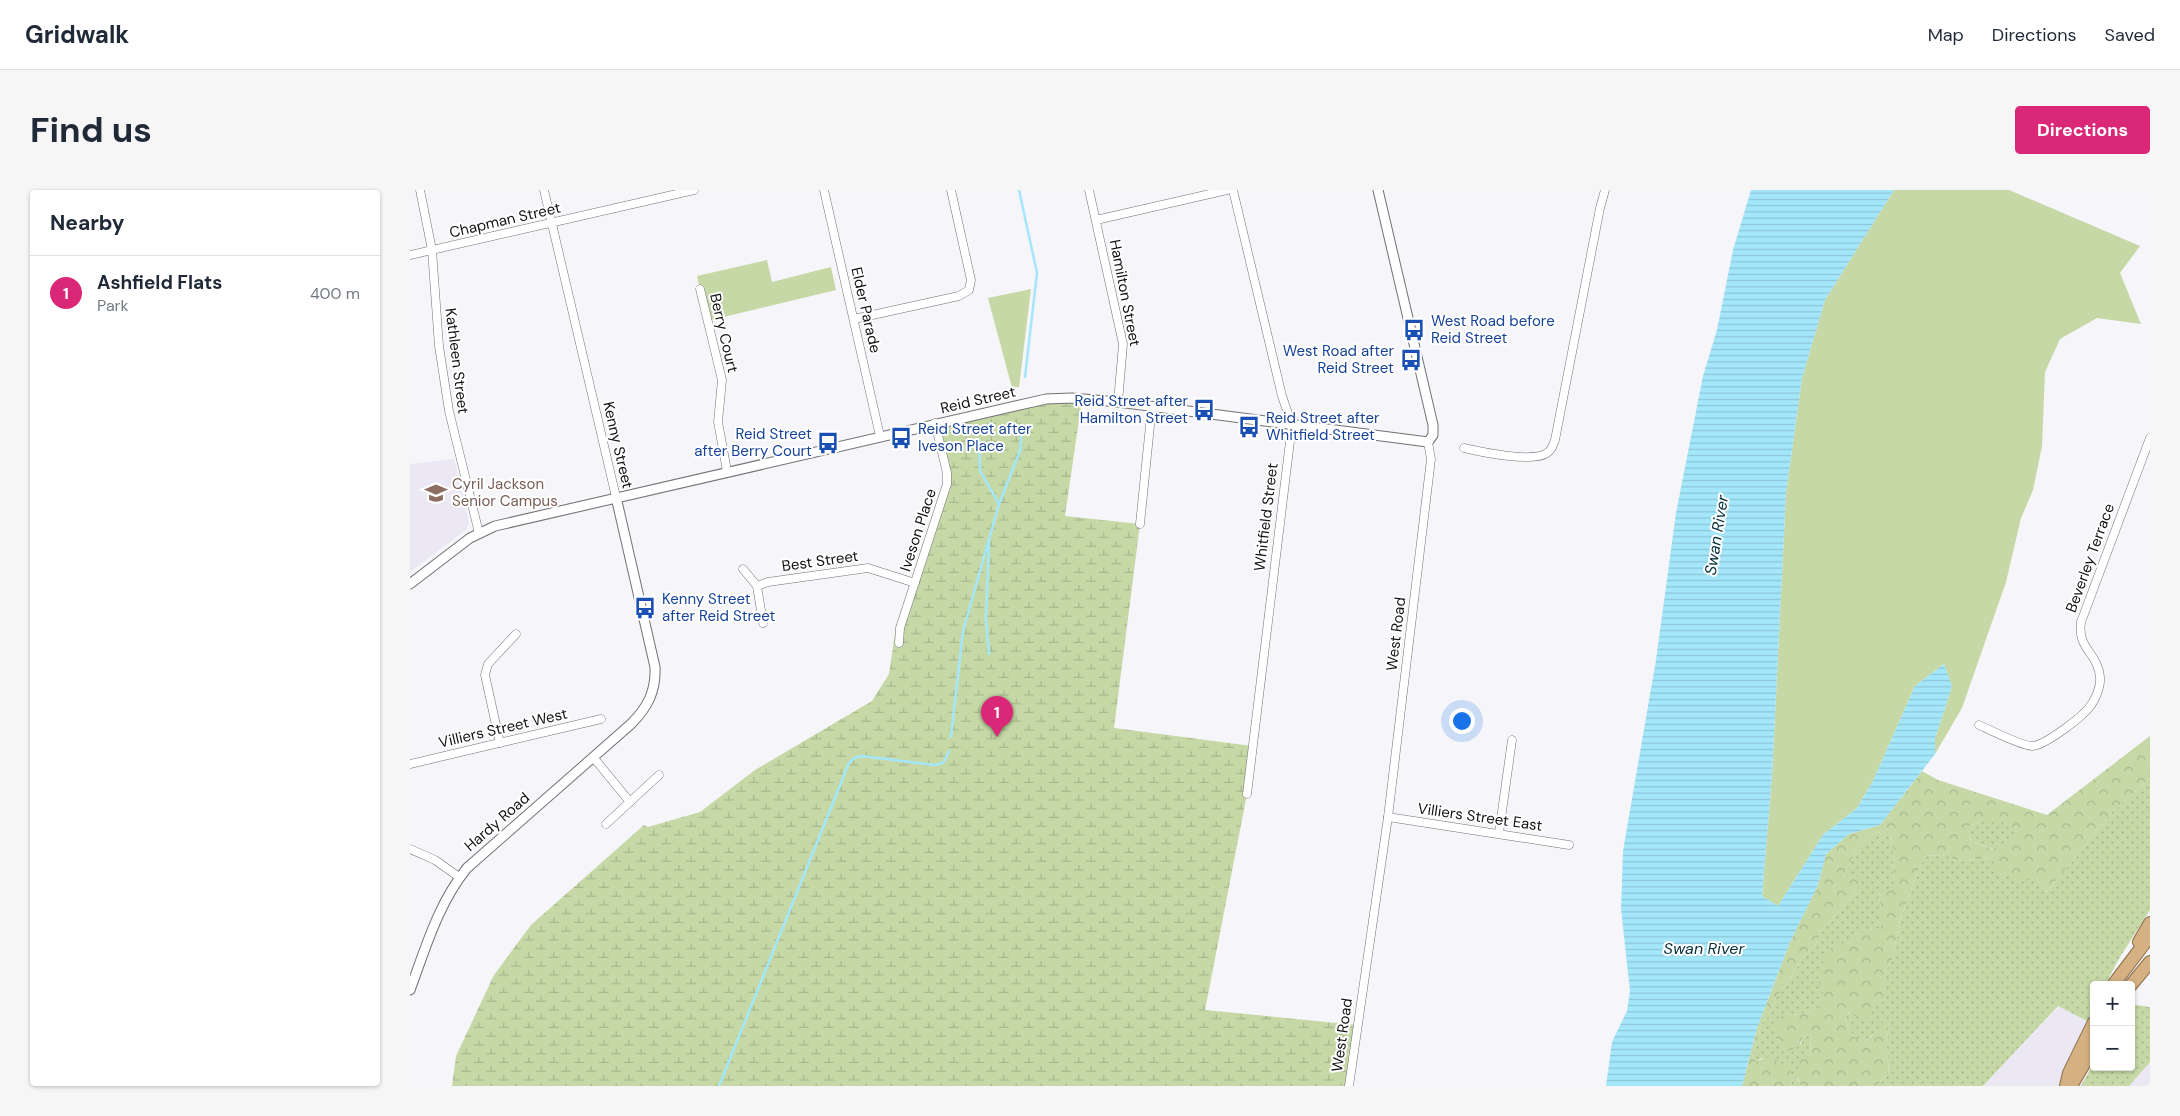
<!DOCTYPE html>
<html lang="en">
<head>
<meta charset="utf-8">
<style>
	body { margin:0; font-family:"DM Sans",sans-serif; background:#f6f6f7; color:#1f2937 }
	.controls { position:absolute; right:15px; bottom:15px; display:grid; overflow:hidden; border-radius:5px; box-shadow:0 1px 4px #0004 }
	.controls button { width:45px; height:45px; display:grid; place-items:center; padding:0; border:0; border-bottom:1px solid #e0e1e3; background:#fff; color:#1f2937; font:25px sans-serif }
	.you { position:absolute; left:1051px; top:530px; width:18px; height:18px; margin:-12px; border:4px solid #fff; border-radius:50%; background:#1a73e8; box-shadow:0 0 0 8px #1a73e833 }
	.badge { display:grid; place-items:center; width:32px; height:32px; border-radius:50%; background:#db2777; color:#fff; font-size:16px; font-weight:700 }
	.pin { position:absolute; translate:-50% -41px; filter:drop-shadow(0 1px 2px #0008) }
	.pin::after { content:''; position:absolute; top:26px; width:18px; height:15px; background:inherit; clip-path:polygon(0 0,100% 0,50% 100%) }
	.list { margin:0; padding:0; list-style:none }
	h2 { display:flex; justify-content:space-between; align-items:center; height:65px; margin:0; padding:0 20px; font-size:21px }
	h2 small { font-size:16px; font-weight:400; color:#747a83 }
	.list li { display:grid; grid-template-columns:32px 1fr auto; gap:15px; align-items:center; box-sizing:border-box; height:75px; padding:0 20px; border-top:1px solid #e0e1e3 }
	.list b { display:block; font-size:19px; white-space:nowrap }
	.list p { margin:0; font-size:16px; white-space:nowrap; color:#747a83 }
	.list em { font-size:16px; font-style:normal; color:#747a83 }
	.map { position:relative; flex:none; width:1740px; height:896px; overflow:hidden; border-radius:5px }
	header { display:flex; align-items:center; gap:30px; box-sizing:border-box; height:70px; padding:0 25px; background:#fff; border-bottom:1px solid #e0e1e3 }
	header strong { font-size:24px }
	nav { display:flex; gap:28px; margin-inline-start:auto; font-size:18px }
	.intro { display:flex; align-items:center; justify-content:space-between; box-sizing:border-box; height:120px; padding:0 30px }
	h1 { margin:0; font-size:35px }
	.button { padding:12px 22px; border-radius:5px; background:#db2777; color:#fff; font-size:18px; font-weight:700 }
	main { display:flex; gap:30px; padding:0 30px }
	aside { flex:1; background:#fff; border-radius:5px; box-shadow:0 1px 4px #0004 }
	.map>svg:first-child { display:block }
	.built { fill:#ece8f3 }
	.grass { fill:url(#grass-dots) }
	.forest { fill:url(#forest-crowns); fill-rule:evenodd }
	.wetland { fill:url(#wetland-marsh) }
	.park { fill:#c5d8a6 }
	.water { fill:url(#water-rules) }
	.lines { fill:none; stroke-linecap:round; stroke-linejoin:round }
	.stream { stroke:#a4e7fb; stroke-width:2.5 }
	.minor-casing { stroke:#717073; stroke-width:9 }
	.tertiary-casing { stroke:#717073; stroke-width:11 }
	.trunk-casing { stroke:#8a6c46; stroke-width:14 }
	.minor { stroke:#fff; stroke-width:8 }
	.tertiary { stroke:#fff; stroke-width:9 }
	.trunk { stroke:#d4b082; stroke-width:12 }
	.labels { text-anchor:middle; stroke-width:4; stroke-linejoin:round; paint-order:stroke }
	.street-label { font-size:15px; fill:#131213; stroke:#fff }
	.transit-label { font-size:15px; fill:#164399; stroke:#fff; text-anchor:start }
	.education-label { font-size:15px; fill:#785e54; stroke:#fff; text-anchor:start }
	.water-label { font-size:16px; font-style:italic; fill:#042f3a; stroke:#fff }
</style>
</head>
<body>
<header>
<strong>Gridwalk</strong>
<nav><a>Map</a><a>Directions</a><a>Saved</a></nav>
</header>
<div class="intro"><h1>Find us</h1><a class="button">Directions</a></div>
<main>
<aside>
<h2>Nearby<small></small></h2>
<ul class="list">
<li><span class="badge">1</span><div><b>Ashfield Flats</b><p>Park</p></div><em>400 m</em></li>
</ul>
</aside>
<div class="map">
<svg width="1740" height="896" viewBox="0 0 1740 896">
	<defs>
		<pattern id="grass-dots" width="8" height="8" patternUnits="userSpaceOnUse" patternTransform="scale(1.25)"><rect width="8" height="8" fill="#c5d8a6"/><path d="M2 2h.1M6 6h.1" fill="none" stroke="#a8b88e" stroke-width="1.8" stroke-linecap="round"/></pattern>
		<pattern id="forest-crowns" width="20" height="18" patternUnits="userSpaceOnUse" patternTransform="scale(1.25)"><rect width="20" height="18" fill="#c5d8a6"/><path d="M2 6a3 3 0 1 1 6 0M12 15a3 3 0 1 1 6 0" fill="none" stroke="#a8b88e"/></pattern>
		<pattern id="wetland-marsh" width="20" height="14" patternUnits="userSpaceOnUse" patternTransform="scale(1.25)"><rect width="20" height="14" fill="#c5d8a6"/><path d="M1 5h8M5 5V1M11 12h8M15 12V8" fill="none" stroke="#a8b88e"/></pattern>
		<pattern id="water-rules" width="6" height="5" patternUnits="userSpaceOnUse" patternTransform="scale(1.25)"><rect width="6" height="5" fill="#a4e7fb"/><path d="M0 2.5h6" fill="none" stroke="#8cc5d6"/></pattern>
	</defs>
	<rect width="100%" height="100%" fill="#f6f5f9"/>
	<!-- built -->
	<g class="built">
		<polygon points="44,269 59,332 56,340 0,382 0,274"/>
		<polygon points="1649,816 1684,835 1684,865 1671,896 1573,896"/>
		<polygon points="1740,872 1740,896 1719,896"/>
	</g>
	<!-- grass -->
	<g class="grass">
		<path d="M1740 588V720L1710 767 1695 795H1684V817L1677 831 1648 816 1573 896H1466L1478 884 1479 871 1476 863 1479 832C1468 837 1463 846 1453 853 1442 845 1437 840 1436 826 1446 816 1460 822 1475 809V782L1482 770 1490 730 1509 679 1516 666 1532 665 1542 662 1543 671 1583 668 1593 684 1599 679 1626 688 1637 702 1700 624Z"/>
		<polygon points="1571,632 1593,632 1608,640 1602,651 1584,659 1562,652 1559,646 1558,636"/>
		<path d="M1467 642 1480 646 1483 659 1484 697 1468 704 1471 716V738C1441 740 1426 767 1408 788 1410 793 1414 802 1414 807 1413 825 1385 825 1373 824L1391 855 1393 846 1400 845 1401 868 1387 888 1391 896H1381L1383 888 1352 868 1346 871 1342 867 1352 833 1362 821 1366 807 1379 791 1394 765 1405 756 1412 740 1441 707 1451 693 1433 687 1448 657Z"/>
		<polygon points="1726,815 1740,817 1740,872 1719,896 1671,896 1684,872 1684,877 1721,877 1721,817"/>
	</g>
	<!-- forest -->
	<path class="forest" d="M1740 546V588L1700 624 1637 702 1626 688 1610 692 1601 690 1599 680 1593 684 1585 678 1583 668 1542 671V662L1532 665 1516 666 1509 679 1490 730 1482 770 1475 782V809L1464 817 1460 827C1451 830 1447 827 1440 822L1436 826C1437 840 1442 845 1453 853L1461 847 1474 831 1479 832 1476 863 1479 871 1478 884 1466 896H1391C1385 884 1387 879 1392 868L1401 867 1400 845 1393 846C1390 858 1384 861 1372 861L1364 834 1373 824C1385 825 1413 825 1413 807 1414 801 1408 794 1408 788 1409 778 1419 759 1425 752L1437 754C1447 744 1456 739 1471 738V716L1468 704 1484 696 1483 659 1480 646 1467 642 1448 657 1433 687H1449L1451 693 1441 707 1412 740 1405 756 1394 765 1379 791 1366 807 1362 821 1352 833 1342 867 1346 871 1359 867 1379 876 1383 888 1381 896H1332L1347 838 1380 752 1408 695 1416 664 1439 644 1470 635 1512 581 1528 590 1637 625ZM1571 632H1593L1607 640 1601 651 1583 659 1562 652 1559 646V636Z"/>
	<!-- wetland -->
	<polygon class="wetland" points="672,209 655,326 730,334 704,538 842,556 837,604 795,820 947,835 939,896 42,896 46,866 84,785 121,735 234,635 238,637 290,622 345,580 462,511 479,484 486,437 534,300 535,283 523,234 624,211"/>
	<!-- park -->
	<g class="park">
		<polygon points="1484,0 1599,0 1730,56 1710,83 1731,134 1687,128 1650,149 1635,182 1632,256 1623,300 1611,328 1596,392 1552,518 1525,564 1525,549 1542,496 1534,474 1505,496 1463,591 1447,618 1413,645 1368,716 1352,706 1362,585 1376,303 1392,188 1415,110"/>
		<polygon points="357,70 362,92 421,77 426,100 297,131 287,86"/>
		<polygon points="621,99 609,197 602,198 578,108"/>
	</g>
	<!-- water -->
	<polygon class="water" points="1341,0 1484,0 1415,110 1392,188 1376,303 1362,585 1352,706 1368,716 1413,645 1447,618 1463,591 1505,496 1534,474 1542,496 1525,549 1525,564 1470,635 1439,644 1416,664 1408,695 1380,752 1347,838 1332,896 1196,896 1202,852 1217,821 1220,801 1211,719 1213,661 1246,470 1266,323 1293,186 1307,140 1323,60"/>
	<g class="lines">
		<!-- stream -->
		<g class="stream">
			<polyline points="609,0 627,83 615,187"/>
			<polyline points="569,256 570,281 589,314"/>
			<polyline points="579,464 576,429 579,351"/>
			<polyline points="541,547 553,441 589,314 610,261 612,235"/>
			<polyline points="309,896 439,573 444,568 452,566 524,575 533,573 539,561"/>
		</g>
		<!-- minor casing -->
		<g class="minor-casing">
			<g id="minor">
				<polyline points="10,0 22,60 29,156 39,221 69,343"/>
				<polyline points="134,0 206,307"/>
				<polyline points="414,0 470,246"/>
				<polyline points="679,0 713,154 708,212"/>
				<polyline points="823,0 872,206 882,235 837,604"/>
				<polyline points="686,30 817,0"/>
				<polyline points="0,65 284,0"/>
				<polyline points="290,99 312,190 308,232 317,281"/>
				<polyline points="444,129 549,106 559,100 561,90 541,0"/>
				<path d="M1054 258C1071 262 1123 273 1137 263 1142 260 1143 255 1145 250L1190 18 1195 0"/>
				<polyline points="730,334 742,216"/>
				<polyline points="333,379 347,396 358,392 458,378 505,393"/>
				<polyline points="347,396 353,433"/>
				<polyline points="489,453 490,438 537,294 537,283 525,233"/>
				<path d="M1569 535C1580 540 1612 556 1622 556 1634 556 1669 529 1678 519 1685 511 1691 497 1690 487 1688 463 1667 459 1671 432L1740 248"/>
				<polyline points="90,553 75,485 78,474 106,444"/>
				<polyline points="183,567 220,612"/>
				<polyline points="0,574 191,529"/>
				<polyline points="978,627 1159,655"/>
				<polyline points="196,634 249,585"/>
				<polyline points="1089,643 1102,550"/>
				<polyline points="0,659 25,670 49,687"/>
				<polyline points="939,896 978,627 1021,269 1018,252"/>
			</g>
		</g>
		<!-- tertiary casing -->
		<g class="tertiary-casing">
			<g id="tertiary">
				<polyline points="0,394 60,348 85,336 636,209 662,208 708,212 1018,252 1023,245 1023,235 968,0"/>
				<path d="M0 800C16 757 28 714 57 678L221 534C238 517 246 501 245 477L206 307"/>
			</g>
		</g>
		<!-- trunk casing -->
		<g class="trunk-casing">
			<g id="trunk">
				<polyline points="1729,752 1740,733"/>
				<polyline points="1703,795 1740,746"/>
				<polyline points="1721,795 1740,772"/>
				<polyline points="1656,896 1659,883 1684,832"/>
				<polyline points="1661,896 1684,857"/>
			</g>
		</g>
		<!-- minor -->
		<use href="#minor" class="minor"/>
		<!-- tertiary -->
		<use href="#tertiary" class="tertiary"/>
		<!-- trunk -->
		<use href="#trunk" class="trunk"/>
	</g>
	<!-- icons -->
	<defs>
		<g id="bus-bare" transform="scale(1.725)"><path d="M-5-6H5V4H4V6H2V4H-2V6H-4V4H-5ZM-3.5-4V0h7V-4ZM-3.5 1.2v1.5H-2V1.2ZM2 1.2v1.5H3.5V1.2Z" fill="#1a4fb4" stroke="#fff" stroke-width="2.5" paint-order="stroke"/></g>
		<g id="school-bare" transform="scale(1.725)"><path d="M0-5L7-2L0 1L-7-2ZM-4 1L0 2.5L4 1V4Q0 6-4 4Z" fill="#8d6e63" stroke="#fff" stroke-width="2.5" paint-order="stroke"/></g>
	</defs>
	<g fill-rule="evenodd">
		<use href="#bus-bare" x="1004" y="140"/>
		<use href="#bus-bare" x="1001" y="170"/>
		<use href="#bus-bare" x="794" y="220"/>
		<use href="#bus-bare" x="839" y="237"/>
		<use href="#bus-bare" x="491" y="248"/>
		<use href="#bus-bare" x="418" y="253"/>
		<use href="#school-bare" x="26" y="303"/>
		<use href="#bus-bare" x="235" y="418"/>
	</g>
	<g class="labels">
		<!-- street labels -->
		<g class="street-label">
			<text transform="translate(95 30) rotate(-13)" y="5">Chapman Street</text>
			<text transform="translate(715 103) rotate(79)" y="5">Hamilton Street</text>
			<text transform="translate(456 120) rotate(77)" y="5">Elder Parade</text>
			<text transform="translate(314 143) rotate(77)" y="5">Berry Court</text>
			<text transform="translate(47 171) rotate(83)" y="5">Kathleen Street</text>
			<text transform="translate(568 210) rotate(-13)" y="5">Reid Street</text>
			<text transform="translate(208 255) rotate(77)" y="5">Kenny Street</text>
			<text transform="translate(856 327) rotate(-83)" y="5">Whitfield Street</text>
			<text transform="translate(508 340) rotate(-72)" y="5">Iveson Place</text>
			<text transform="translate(1680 368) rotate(-70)" y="5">Beverley Terrace</text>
			<text transform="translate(410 371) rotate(-8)" y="5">Best Street</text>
			<text transform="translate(986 444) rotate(-83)" y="5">West Road</text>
			<text transform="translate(93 538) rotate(-13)" y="5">Villiers Street West</text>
			<text transform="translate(1070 627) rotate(8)" y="5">Villiers Street East</text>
			<text transform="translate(87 632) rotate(-41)" y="5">Hardy Road</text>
			<text transform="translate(932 845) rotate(-82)" y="5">West Road</text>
		</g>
		<!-- transit labels -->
		<g class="transit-label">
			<text x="1021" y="136">West Road before<tspan x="1021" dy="17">Reid Street</tspan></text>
			<text x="984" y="166" text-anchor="end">West Road after<tspan x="984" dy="17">Reid Street</tspan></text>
			<text x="778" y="216" text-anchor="end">Reid Street after<tspan x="778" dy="17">Hamilton Street</tspan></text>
			<text x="856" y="233">Reid Street after<tspan x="856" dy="17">Whitfield Street</tspan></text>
			<text x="508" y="244">Reid Street after<tspan x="508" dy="17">Iveson Place</tspan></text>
			<text x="402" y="249" text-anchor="end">Reid Street<tspan x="402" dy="17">after Berry Court</tspan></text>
			<text x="252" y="414">Kenny Street<tspan x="252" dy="17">after Reid Street</tspan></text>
		</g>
		<!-- education labels -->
		<g class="education-label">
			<text x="42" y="299">Cyril Jackson<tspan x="42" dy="17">Senior Campus</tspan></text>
		</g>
		<!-- water labels -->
		<g class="water-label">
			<text transform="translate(1306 345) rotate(-81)" y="6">Swan River</text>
			<text x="1294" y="764">Swan River</text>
		</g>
	</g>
</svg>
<div class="controls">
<button>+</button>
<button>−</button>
</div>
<div class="you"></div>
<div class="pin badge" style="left:587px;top:547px">1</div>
</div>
</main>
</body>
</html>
